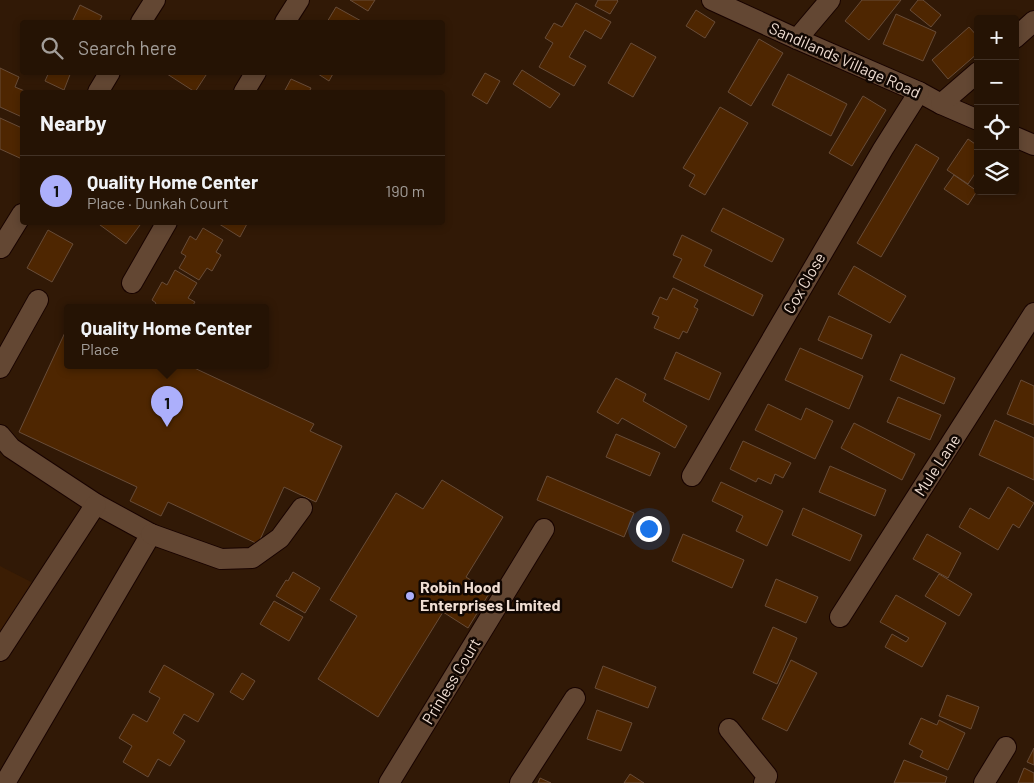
<!DOCTYPE html>
<html lang="en">
<head>
<meta charset="utf-8">
<style>
	body { margin:0; font-family:Barlow,sans-serif; background:#312013; color:#f1f3f6 }
	.controls { position:absolute; right:15px; top:15px; display:grid; overflow:hidden; border-radius:5px; box-shadow:0 2px 8px #0003 }
	.controls button { width:45px; height:45px; display:grid; place-items:center; padding:0; border:0; border-bottom:1px solid #423226; background:#251304; color:#f1f3f6; font:25px sans-serif }
	.you { position:absolute; left:648px; top:528px; width:18px; height:18px; margin:-12px; border:4px solid #fff; border-radius:50%; background:#1a73e8; box-shadow:0 0 0 8px #1a73e833 }
	.badge { display:grid; place-items:center; width:32px; height:32px; border-radius:50%; background:#acaffb; color:#111; font-size:16px; font-weight:700 }
	.pin { position:absolute; translate:-50% -41px; filter:drop-shadow(0 1px 2px #0008) }
	.pin::after { content:''; position:absolute; top:26px; width:18px; height:15px; background:inherit; clip-path:polygon(0 0,100% 0,50% 100%) }
	.popup { position:absolute; left:64px; top:304px; width:205px; height:65px; box-sizing:border-box; display:grid; place-content:center; border-radius:5px; background:#251304; filter:drop-shadow(0 1px 4px #0005); font-size:16px; white-space:nowrap; color:#a39e9a }
	.popup b { font-size:19px; color:#f1f3f6 }
	.popup::after { content:''; position:absolute; left:50%; top:100%; margin-left:-10px; border:10px solid transparent; border-top-color:#251304 }
	.list { margin:0; padding:0; list-style:none }
	h2 { display:flex; justify-content:space-between; align-items:center; height:65px; margin:0; padding:0 20px; font-size:21px }
	h2 small { font-size:16px; font-weight:400; color:#a39e9a }
	.list li { display:grid; grid-template-columns:32px 1fr auto; gap:15px; align-items:center; box-sizing:border-box; height:70px; padding:0 20px; border-top:1px solid #423226 }
	.list b { display:block; font-size:19px; white-space:nowrap }
	.list p { margin:0; font-size:16px; white-space:nowrap; color:#a39e9a }
	.list em { font-size:16px; font-style:normal; color:#a39e9a }
	.icon { flex:none; width:28px; height:28px; fill:none; stroke:currentColor; stroke-width:2; stroke-linecap:round; stroke-linejoin:round }
	.map { position:relative; flex:none; width:1034px; height:783px; overflow:hidden }
	.search { position:absolute; background:#251304; box-shadow:0 2px 8px #0003; left:20px; top:20px; width:425px; height:55px; display:flex; align-items:center; gap:12px; box-sizing:border-box; padding:0 18px; border-radius:5px; color:#a39e9a; font-size:19px }
	.panel { position:absolute; background:#251304; box-shadow:0 2px 8px #0003; left:20px; top:90px; width:425px; height:135px; border-radius:5px }
	.map>svg:first-child { display:block }
	.built { fill:#3b1d04 }
	.building { fill:#4e2601; stroke:#684c38 }
	.lines { fill:none; stroke-linecap:round; stroke-linejoin:round }
	.minor-casing { stroke:#180300; stroke-width:22 }
	.minor { stroke:#634733; stroke-width:20 }
	.poi-dot { fill:#acaffb; stroke:#110702; stroke-width:2 }
	.labels { text-anchor:middle; stroke-width:5; stroke-linejoin:round; paint-order:stroke }
	.street-label { font-size:16px; fill:#efddd2; stroke:#110702 }
	.poi-label { font-size:16px; font-weight:bold; fill:#efddd2; stroke:#110702; text-anchor:start }
</style>
</head>
<body>
<div class="map">
<svg width="1034" height="783" viewBox="0 0 1034 783">
	<rect width="100%" height="100%" fill="#311906"/>
	<!-- built -->
	<polygon class="built" points="0,566 33,583 0,634"/>
	<!-- building -->
	<g class="building">
		<polygon points="350,0 375,0 368,11"/>
		<polygon points="598,0 617,0 618,1 610,14 595,6"/>
		<polygon points="862,0 901,0 869,40 845,21"/>
		<polygon points="918,0 923,0 941,15 931,27 910,10"/>
		<polygon points="576,3 611,22 601,39 585,30 569,57 586,66 574,86 539,67 553,43 545,38 554,23 562,27"/>
		<polygon points="80,5 102,16 99,22 72,22"/>
		<polygon points="336,7 363,22 327,22"/>
		<polygon points="696,10 715,22 705,38 686,26"/>
		<polygon points="896,14 936,32 923,61 883,44"/>
		<polygon points="969,27 978,37 978,53 948,79 932,60"/>
		<polygon points="759,39 783,53 751,106 728,92"/>
		<polygon points="631,43 656,57 633,97 608,83"/>
		<polygon points="0,68 19,77 15,87 27,92 22,92 22,117 0,107"/>
		<polygon points="522,70 560,94 550,108 513,84"/>
		<polygon points="49,72 71,72 64,90 45,81"/>
		<polygon points="164,72 208,72 195,92"/>
		<polygon points="315,72 334,72 329,81"/>
		<polygon points="485,73 500,81 487,104 472,95"/>
		<polygon points="788,74 847,104 831,136 772,105"/>
		<polygon points="291,79 311,88 309,92 284,92"/>
		<polygon points="863,96 886,110 852,166 829,153"/>
		<polygon points="720,107 748,123 705,195 689,186 695,175 683,168"/>
		<polygon points="0,118 22,128 22,159 0,149"/>
		<polygon points="968,139 978,146 978,169 968,184 947,170"/>
		<polygon points="916,144 939,158 881,257 857,243"/>
		<polygon points="954,175 977,191 968,205 944,189"/>
		<polygon points="723,208 784,239 772,262 711,231"/>
		<polygon points="96,222 136,222 140,225 126,244"/>
		<polygon points="216,222 248,222 240,237"/>
		<polygon points="203,228 223,240 216,252 221,255 212,271 207,268 199,280 179,268 186,256 181,253 190,236 196,240"/>
		<polygon points="48,230 73,244 52,282 27,268"/>
		<polygon points="682,235 712,250 704,266 763,295 753,316 673,277 682,259 673,255"/>
		<polygon points="854,266 906,296 890,323 838,294"/>
		<polygon points="175,270 197,283 188,298 195,302 191,308 153,308 156,303 152,300 162,282 167,285"/>
		<polygon points="673,288 698,300 694,307 698,309 687,333 683,331 679,339 654,328 659,317 652,314 660,297 667,300"/>
		<polygon points="829,316 872,335 862,359 818,340"/>
		<polygon points="68,326 68,366 190,366 314,424 310,431 342,446 316,502 284,487 258,544 168,502 161,516 130,501 137,487 19,432"/>
		<polygon points="800,348 863,376 849,409 785,380"/>
		<polygon points="676,352 721,373 709,400 664,379"/>
		<polygon points="901,354 955,378 944,404 890,380"/>
		<polygon points="616,378 646,394 643,401 687,426 675,448 622,418 618,424 597,412"/>
		<polygon points="1021,380 1034,386 1034,425 1007,414"/>
		<polygon points="898,397 941,415 930,440 887,422"/>
		<polygon points="768,404 801,420 806,408 833,421 815,459 755,430"/>
		<polygon points="995,420 1034,438 1034,480 979,455"/>
		<polygon points="854,423 915,454 902,480 841,448"/>
		<polygon points="616,434 660,453 650,476 606,457"/>
		<polygon points="743,441 791,463 783,478 775,474 771,484 758,478 756,482 730,469"/>
		<polygon points="830,466 886,490 875,516 819,492"/>
		<polygon points="547,476 634,513 624,537 537,500"/>
		<polygon points="442,480 503,517 466,577 490,592 468,628 443,612 378,717 318,679 357,616 330,600 396,493 423,509"/>
		<polygon points="721,482 783,511 767,546 736,531 743,516 712,501"/>
		<polygon points="1008,487 1034,503 1019,528 1013,524 998,550 959,527 970,508 989,519"/>
		<polygon points="803,508 862,535 850,561 792,535"/>
		<polygon points="683,534 744,560 732,588 672,561"/>
		<polygon points="927,534 961,553 948,578 913,559"/>
		<polygon points="293,572 320,588 305,613 276,596 286,580 288,581"/>
		<polygon points="939,574 972,594 959,616 925,596"/>
		<polygon points="776,579 818,597 806,623 765,606"/>
		<polygon points="896,595 946,623 922,667 885,647 892,634 906,642 909,638 880,622"/>
		<polygon points="274,601 303,617 289,641 260,624"/>
		<polygon points="773,627 797,638 777,684 753,673"/>
		<polygon points="791,660 817,673 787,731 762,719"/>
		<polygon points="164,665 214,694 198,722 184,714 173,733 185,741 170,766 158,759 148,777 123,762 132,746 119,738 133,714 147,722 160,698 149,692"/>
		<polygon points="603,666 656,687 648,708 595,688"/>
		<polygon points="242,673 255,681 243,700 230,692"/>
		<polygon points="947,695 979,707 971,729 939,716"/>
		<polygon points="597,710 632,723 621,751 587,739"/>
		<polygon points="921,718 937,725 939,720 965,733 948,770 920,757 923,751 909,744"/>
		<polygon points="1034,748 1034,765 1027,762"/>
		<polygon points="904,760 947,777 945,783 894,783"/>
		<polygon points="1024,768 1034,773 1034,783 1018,783"/>
		<polygon points="630,774 644,783 624,783"/>
		<polygon points="540,778 551,783 538,783"/>
	</g>
	<g class="lines">
		<!-- minor casing -->
		<g class="minor-casing">
			<g id="minor">
				<polyline points="712,0 797,39 919,92 941,104 978,120"/>
				<polyline points="141,22 155,0"/>
				<polyline points="285,22 299,0"/>
				<polyline points="1015,38 1034,21"/>
				<polyline points="797,39 830,0"/>
				<polyline points="98,92 110,72"/>
				<polyline points="244,92 256,72"/>
				<polyline points="941,104 978,72"/>
				<polyline points="1015,137 1034,145"/>
				<polyline points="1,248 22,214"/>
				<polyline points="132,283 167,222"/>
				<polyline points="0,368 38,300"/>
				<polyline points="0,435 11,448 96,504 151,534 5,783"/>
				<polyline points="692,476 883,149 919,92"/>
				<polyline points="151,534 221,559 252,558 280,538 302,508"/>
				<polyline points="840,617 1034,313"/>
				<polyline points="0,651 96,504"/>
				<polyline points="729,729 767,776 764,783"/>
				<polyline points="389,783 544,529"/>
				<polyline points="520,783 575,698"/>
				<polyline points="984,783 1006,747"/>
			</g>
		</g>
		<!-- minor -->
		<use href="#minor" class="minor"/>
	</g>
	<!-- markers -->
	<circle class="poi-dot" cx="410" cy="596" r="5"/>
	<g class="labels">
		<!-- street labels -->
		<g class="street-label">
			<text transform="translate(845 60) rotate(24)" y="6">Sandilands Village Road</text>
			<text transform="translate(804 283) rotate(-60)" y="6">Cox Close</text>
			<text transform="translate(937 465) rotate(-57)" y="6">Mule Lane</text>
			<text transform="translate(451 681) rotate(-59)" y="6">Prinless Court</text>
		</g>
		<!-- poi labels -->
		<g class="poi-label">
			<text x="420" y="593">Robin Hood<tspan x="420" dy="18">Enterprises Limited</tspan></text>
		</g>
	</g>
</svg>
<div class="controls">
<button>+</button>
<button>−</button>
<button><svg class="icon" aria-label="locate" viewBox="0 0 24 24"><circle cx="12" cy="12" r="6"/><path d="M12 2v4M12 18v4M2 12h4M18 12h4"/></svg></button>
<button><svg class="icon" aria-label="layers" viewBox="0 0 24 24"><path d="M12 4l9 5-9 5-9-5zM3 14l9 5 9-5"/></svg></button>
</div>
<div class="you"></div>
<div class="pin badge" style="left:167px;top:427px">1</div>
<div class="popup"><b>Quality Home Center</b>Place</div>
<div class="search"><svg class="icon" aria-label="search" viewBox="0 0 24 24"><circle cx="10" cy="10" r="6"/><path d="M15 15l6 6"/></svg>Search here</div>
<section class="panel">
<h2>Nearby<small></small></h2>
<ul class="list">
<li><span class="badge">1</span><div><b>Quality Home Center</b><p>Place · Dunkah Court</p></div><em>190 m</em></li>
</ul>
</section>
</div>
</body>
</html>
